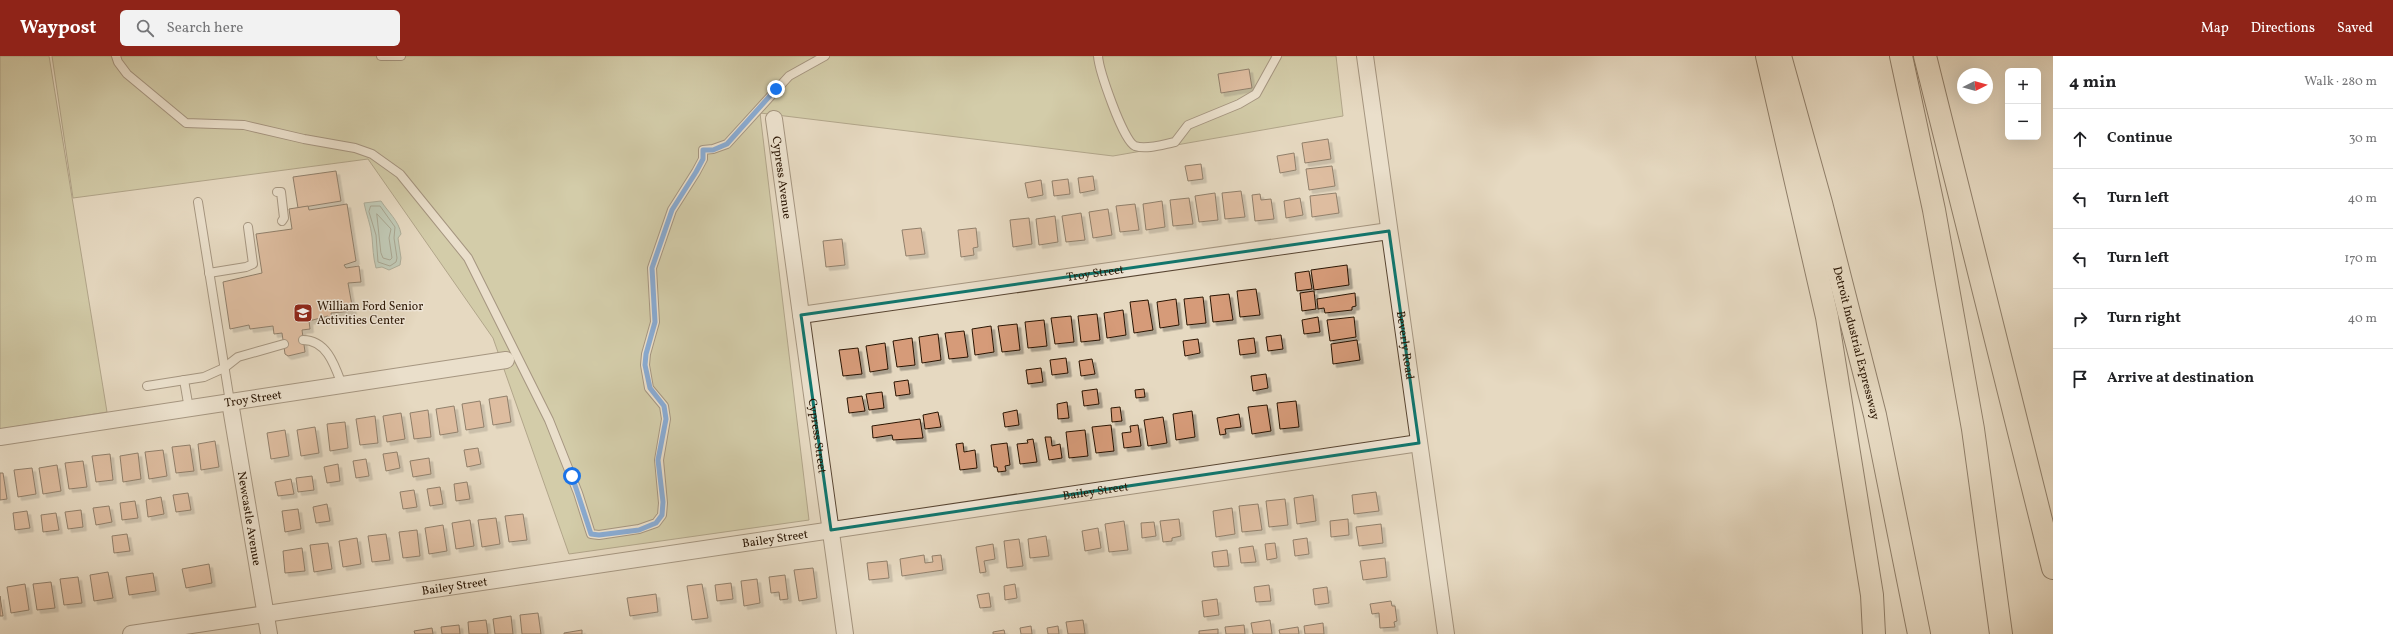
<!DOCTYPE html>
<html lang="en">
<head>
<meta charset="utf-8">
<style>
	body { margin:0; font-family:Vollkorn,serif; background:#f2f2f2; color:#202124 }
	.controls { position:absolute; right:12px; top:12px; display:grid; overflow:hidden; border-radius:6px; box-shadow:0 4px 16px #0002 }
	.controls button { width:36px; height:36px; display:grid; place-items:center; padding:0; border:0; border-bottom:1px solid #e0e0e0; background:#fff; color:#202124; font:20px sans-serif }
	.compass { position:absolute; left:1957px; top:12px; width:36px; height:36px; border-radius:50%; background:#fff; box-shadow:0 4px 16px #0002; rotate:84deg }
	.stop { position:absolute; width:12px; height:12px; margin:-9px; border:3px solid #1a73e8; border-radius:50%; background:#fff }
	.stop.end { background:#1a73e8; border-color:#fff; box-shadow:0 1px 4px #0008 }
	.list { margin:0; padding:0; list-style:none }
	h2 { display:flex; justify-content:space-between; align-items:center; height:52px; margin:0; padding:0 16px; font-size:17px }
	h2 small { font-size:13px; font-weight:400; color:#757577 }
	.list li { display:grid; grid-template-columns:26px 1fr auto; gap:12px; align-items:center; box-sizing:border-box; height:60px; padding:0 16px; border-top:1px solid #e0e0e0 }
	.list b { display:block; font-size:15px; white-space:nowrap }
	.list em { font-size:13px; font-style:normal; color:#757577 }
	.icon { flex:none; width:22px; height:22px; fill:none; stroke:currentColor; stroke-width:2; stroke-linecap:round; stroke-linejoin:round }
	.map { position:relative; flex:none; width:2053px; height:578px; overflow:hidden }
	header { display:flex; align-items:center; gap:24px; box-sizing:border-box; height:56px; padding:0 20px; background:#8f2418; color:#fff }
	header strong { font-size:19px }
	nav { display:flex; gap:22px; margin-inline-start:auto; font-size:14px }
	.search { width:280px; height:36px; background:#f2f2f2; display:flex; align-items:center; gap:10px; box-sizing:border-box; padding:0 14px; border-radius:6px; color:#757577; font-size:15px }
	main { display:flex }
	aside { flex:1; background:#fff }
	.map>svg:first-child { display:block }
	.green { fill:#bdbc8d; stroke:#736848 }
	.water { fill:#97bbad; stroke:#6b7869 }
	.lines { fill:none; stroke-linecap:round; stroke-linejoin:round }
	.shore { stroke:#606858; stroke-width:1 }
	.building { fill:#d69b79; stroke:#291402; filter:url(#shadow) }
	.lane-casing { stroke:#584532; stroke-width:10 }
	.street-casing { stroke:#584532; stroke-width:18 }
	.highway-casing { stroke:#291402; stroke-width:24 }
	.lane { stroke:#efe6d7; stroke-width:8 }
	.street { stroke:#efe6d7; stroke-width:16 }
	.highway { stroke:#e6d9c1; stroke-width:22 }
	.route { stroke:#1a73e8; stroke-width:5 }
	.marked { fill:none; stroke:#0f766e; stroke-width:3; stroke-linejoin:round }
	.labels { text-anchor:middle; stroke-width:3; stroke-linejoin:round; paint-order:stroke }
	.street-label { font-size:12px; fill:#291402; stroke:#efe6d7 }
	.poi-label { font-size:12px; fill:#291402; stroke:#efe6d7; text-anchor:start }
</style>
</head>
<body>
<header>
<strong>Waypost</strong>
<div class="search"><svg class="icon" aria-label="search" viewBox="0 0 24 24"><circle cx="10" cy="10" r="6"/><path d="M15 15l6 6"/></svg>Search here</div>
<nav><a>Map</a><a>Directions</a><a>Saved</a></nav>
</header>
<main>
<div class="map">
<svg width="2053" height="578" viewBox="0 0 2053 578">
	<defs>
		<filter id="shadow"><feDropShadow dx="3.5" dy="3.5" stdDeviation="0" flood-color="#0004"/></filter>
	</defs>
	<rect width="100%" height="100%" fill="#e6d9c1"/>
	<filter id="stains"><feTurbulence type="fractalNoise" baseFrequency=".005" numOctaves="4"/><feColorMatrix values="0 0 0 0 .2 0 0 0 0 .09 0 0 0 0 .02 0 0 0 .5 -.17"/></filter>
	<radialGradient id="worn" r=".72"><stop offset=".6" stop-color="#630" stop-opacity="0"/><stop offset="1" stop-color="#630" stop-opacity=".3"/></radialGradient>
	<!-- green -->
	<g class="green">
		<polygon points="0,0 49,0 107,356 0,373"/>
		<polygon points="52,0 1336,0 1343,60 1113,100 760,57 809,464 569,498 493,282 368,103 73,142"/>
	</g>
	<!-- water -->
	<path class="water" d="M381 145C388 156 399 165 401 178L398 182 401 202 400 209 389 214 382 211 376 212C373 201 373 192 372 181 371 169 366 158 364 147Z"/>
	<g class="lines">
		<!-- shore -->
		<g class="shore">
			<polygon points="371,150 380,150 395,171 394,182 397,202 396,206 390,210 378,206 376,179 369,156"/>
			<polygon points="377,158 391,173 389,182 392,202 390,204 383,202 381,197"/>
		</g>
	</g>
	<!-- building -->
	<g class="building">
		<polygon points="1249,13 1252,32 1221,37 1218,18"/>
		<polygon points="1328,83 1331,103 1305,107 1302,87"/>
		<polygon points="1294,97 1296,114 1280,117 1277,100"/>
		<polygon points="1201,108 1203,123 1188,125 1185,110"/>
		<polygon points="1332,110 1335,130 1309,134 1306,113"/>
		<polygon points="336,115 341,145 298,152 293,121"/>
		<polygon points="1093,120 1095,134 1080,137 1078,122"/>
		<polygon points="1068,123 1070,138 1054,140 1052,125"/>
		<polygon points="1041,124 1043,139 1028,142 1025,127"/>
		<polygon points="1241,135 1245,161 1225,163 1222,137"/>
		<polygon points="1215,137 1218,164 1199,166 1195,140"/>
		<polygon points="1336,137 1339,157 1312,161 1310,140"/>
		<polygon points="1260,138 1261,144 1271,143 1274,163 1255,165 1252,139"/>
		<polygon points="1189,142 1193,168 1173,170 1170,144"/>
		<polygon points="1300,142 1303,159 1286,162 1284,145"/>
		<polygon points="1162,145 1165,171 1146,174 1143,148"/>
		<polygon points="347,148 356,205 344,209 346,212 359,210 361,226 348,227 353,255 331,257 332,262 329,262 328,260 309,265 310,273 302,274 305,296 288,300 285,298 282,277 274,278 273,270 250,273 249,269 230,273 223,226 262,217 256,178 292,173 289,153 308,150 309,154"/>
		<polygon points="1135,148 1139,174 1120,176 1116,150"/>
		<polygon points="1108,153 1112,179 1093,182 1089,156"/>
		<polygon points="1081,157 1085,184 1066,186 1062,160"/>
		<polygon points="1055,160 1058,186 1039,189 1036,163"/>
		<polygon points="1029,162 1032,188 1013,191 1010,164"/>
		<polygon points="921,172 925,198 906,200 902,174"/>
		<polygon points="976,172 978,191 973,192 974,199 961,201 958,174"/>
		<polygon points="842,183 845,209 826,211 823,185"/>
		<polygon points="1347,209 1349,229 1314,234 1311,214"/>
		<polygon points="1309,215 1312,233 1297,235 1295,217"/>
		<polygon points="1256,233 1260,259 1240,261 1237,235"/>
		<polygon points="1314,235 1316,253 1302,255 1300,237"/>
		<polygon points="1355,237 1356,250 1352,251 1352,254 1325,257 1324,252 1318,253 1317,243"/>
		<polygon points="1229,238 1233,264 1213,266 1210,240"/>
		<polygon points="1203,241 1206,267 1187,269 1184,243"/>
		<polygon points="1176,243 1179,269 1160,272 1157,246"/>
		<polygon points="1148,244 1153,274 1134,277 1130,246"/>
		<polygon points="1123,254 1126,279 1107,282 1104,257"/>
		<polygon points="1097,258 1100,284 1081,286 1078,260"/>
		<polygon points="1071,260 1074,286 1055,288 1051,262"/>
		<polygon points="1318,261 1320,276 1304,278 1302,264"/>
		<polygon points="1354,261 1356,281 1330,285 1327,264"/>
		<polygon points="1044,264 1047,290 1028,292 1025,266"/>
		<polygon points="1017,268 1020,294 1002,296 998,270"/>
		<polygon points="991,270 994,296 975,299 972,273"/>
		<polygon points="964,275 968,301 949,303 945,277"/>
		<polygon points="938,278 941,304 922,307 919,281"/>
		<polygon points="1281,279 1283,293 1268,295 1266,281"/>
		<polygon points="912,282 915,309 897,311 893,285"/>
		<polygon points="1254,282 1256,297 1240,299 1238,284"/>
		<polygon points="1198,283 1200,297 1185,300 1183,285"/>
		<polygon points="1357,284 1360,304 1333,308 1331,288"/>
		<polygon points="885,287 888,313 870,316 866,290"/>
		<polygon points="858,292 862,318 843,320 839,294"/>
		<polygon points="1066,302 1068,317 1052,319 1050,304"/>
		<polygon points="1092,303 1095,318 1081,320 1079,305"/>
		<polygon points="1041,312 1043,326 1028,328 1026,314"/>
		<polygon points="1266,318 1268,332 1253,335 1251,320"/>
		<polygon points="908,324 910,338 896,340 894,326"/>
		<polygon points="1097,333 1099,348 1084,350 1082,335"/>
		<polygon points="1144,333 1145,341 1136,342 1135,334"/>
		<polygon points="882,336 884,352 869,354 866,338"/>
		<polygon points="507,340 511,366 493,369 489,343"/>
		<polygon points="862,340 865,355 849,357 847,342"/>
		<polygon points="480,345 484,371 466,374 462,348"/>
		<polygon points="1296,345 1299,371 1280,373 1277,347"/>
		<polygon points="1067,346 1069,362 1058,363 1057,348"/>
		<polygon points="1267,349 1271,375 1252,378 1248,351"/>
		<polygon points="454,350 458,376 440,379 436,353"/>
		<polygon points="1120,351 1122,365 1112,366 1111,352"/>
		<polygon points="428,354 431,381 414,383 410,357"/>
		<polygon points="1017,354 1019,369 1005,371 1003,357"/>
		<polygon points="1192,355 1195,381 1176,384 1173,358"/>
		<polygon points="938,356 941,371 925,373 923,359"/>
		<polygon points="401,357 405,383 387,386 383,360"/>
		<polygon points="1239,358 1241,371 1225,373 1226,378 1220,379 1217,362"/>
		<polygon points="375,360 378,387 360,389 356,363"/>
		<polygon points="1163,361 1167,387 1148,390 1144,364"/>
		<polygon points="920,363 923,382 893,384 892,379 873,382 872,370"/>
		<polygon points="345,366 348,392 330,395 327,368"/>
		<polygon points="1111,369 1114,395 1096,397 1092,371"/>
		<polygon points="1138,369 1141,390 1124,392 1122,377 1131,376 1130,370"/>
		<polygon points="315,371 319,397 301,400 297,374"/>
		<polygon points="285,374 289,400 271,403 267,377"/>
		<polygon points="1085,374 1088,400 1069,402 1066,376"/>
		<polygon points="1045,381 1051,381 1052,390 1060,388 1062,402 1049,404"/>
		<polygon points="1033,383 1037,406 1020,408 1017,388 1028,387 1027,384"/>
		<polygon points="215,385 219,411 201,414 198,388"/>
		<polygon points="963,387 964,396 975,394 977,412 960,414 956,388"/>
		<polygon points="1007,387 1010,409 1005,410 1006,415 998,416 997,411 994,411 991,389"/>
		<polygon points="190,389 194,415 176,417 172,391"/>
		<polygon points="478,392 481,408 467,411 464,394"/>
		<polygon points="163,394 167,420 149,423 145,396"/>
		<polygon points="397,396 400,412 386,415 383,398"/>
		<polygon points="138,397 141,423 123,426 120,400"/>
		<polygon points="110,398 113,424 96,426 92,400"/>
		<polygon points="429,402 431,418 413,421 410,405"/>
		<polygon points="366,403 369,420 356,422 353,405"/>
		<polygon points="83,405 87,431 69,433 65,407"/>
		<polygon points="338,408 340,425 327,427 324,411"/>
		<polygon points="57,409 61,435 43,438 39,412"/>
		<polygon points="32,412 36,438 18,441 14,414"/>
		<polygon points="0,417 3,417 7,443 0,444"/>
		<polygon points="312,420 314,434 298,436 296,422"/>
		<polygon points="291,423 294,438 278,440 275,426"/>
		<polygon points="467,426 470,443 456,445 454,428"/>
		<polygon points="440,431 443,448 430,450 427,433"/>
		<polygon points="414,434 417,451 403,453 400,436"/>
		<polygon points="1376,436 1379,455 1354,458 1352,439"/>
		<polygon points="188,437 191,454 176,456 173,439"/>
		<polygon points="1313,439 1316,465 1297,468 1294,442"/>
		<polygon points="161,441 164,458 148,461 146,444"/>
		<polygon points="1285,443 1288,469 1269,471 1266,445"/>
		<polygon points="135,445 138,462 122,464 120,447"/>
		<polygon points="327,448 330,465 316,467 313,451"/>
		<polygon points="1258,448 1262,474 1242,476 1239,450"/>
		<polygon points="109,450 112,466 96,469 93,452"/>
		<polygon points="1232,452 1235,478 1216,481 1213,455"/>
		<polygon points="298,453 301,473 285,476 282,455"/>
		<polygon points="81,454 83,471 68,473 65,456"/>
		<polygon points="27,455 30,472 15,474 13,457"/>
		<polygon points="56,457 59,474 43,476 41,459"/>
		<polygon points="523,458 527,484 509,486 505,460"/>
		<polygon points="496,462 500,488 482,491 478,464"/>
		<polygon points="1179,463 1181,480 1172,482 1172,485 1163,486 1160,465"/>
		<polygon points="1348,463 1349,479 1331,481 1330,465"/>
		<polygon points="470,464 474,490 456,493 452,467"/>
		<polygon points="1124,465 1128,494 1109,496 1105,468"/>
		<polygon points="1154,466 1156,480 1142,482 1141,467"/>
		<polygon points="1381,468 1383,487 1359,490 1356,471"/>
		<polygon points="443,469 447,495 429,498 425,472"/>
		<polygon points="1098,472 1101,492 1085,495 1082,475"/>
		<polygon points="417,474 420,500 403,502 399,476"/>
		<polygon points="127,478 130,495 114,497 112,480"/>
		<polygon points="386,478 390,504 372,506 368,480"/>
		<polygon points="1046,480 1049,500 1030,502 1028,483"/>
		<polygon points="357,482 361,508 343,511 339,485"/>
		<polygon points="1307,482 1309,498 1295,500 1293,484"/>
		<polygon points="1019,483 1023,510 1007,512 1004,485"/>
		<polygon points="328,487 332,513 314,516 310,489"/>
		<polygon points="1275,487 1277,502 1267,504 1265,488"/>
		<polygon points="993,488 995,503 984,505 986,516 980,517 976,491"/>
		<polygon points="1253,490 1256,506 1241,507 1239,492"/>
		<polygon points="302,492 305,515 285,517 283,495"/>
		<polygon points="1227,494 1229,510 1214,511 1212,496"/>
		<polygon points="924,499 925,507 933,506 932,500 941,499 943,514 902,520 900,503"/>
		<polygon points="1385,502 1387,521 1363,524 1360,505"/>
		<polygon points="887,505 889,522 869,524 867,507"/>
		<polygon points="209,508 212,527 186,532 182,513"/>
		<polygon points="813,512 817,542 799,545 794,514"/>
		<polygon points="108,516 113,542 94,545 90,519"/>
		<polygon points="153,517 156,535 129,539 126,521"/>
		<polygon points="785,519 788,543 780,544 779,536 771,537 769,521"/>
		<polygon points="78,521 82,547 64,549 60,523"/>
		<polygon points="757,523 760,547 744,550 741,525"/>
		<polygon points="51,526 55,552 37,554 33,528"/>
		<polygon points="731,527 733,543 717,545 715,529"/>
		<polygon points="25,528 29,554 11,557 7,531"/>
		<polygon points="702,528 708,562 692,564 687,530"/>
		<polygon points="1015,528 1017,542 1005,544 1004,530"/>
		<polygon points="1269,529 1271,545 1256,546 1254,531"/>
		<polygon points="1327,531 1329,547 1315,549 1313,533"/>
		<polygon points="989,537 991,551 980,552 977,539"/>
		<polygon points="656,538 658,556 630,560 627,542"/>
		<polygon points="0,540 3,560 0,560"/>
		<polygon points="1217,543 1219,559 1204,561 1202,545"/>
		<polygon points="1391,545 1392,550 1395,550 1397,565 1394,566 1395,571 1380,572 1379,557 1372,558 1370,548"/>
		<polygon points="538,557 541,578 522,578 520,559"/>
		<polygon points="511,560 513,578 495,578 493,563"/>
		<polygon points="486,564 488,578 469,578 468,566"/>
		<polygon points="1083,564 1085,578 1068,578 1066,566"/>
		<polygon points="1270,564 1272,578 1253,578 1251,567"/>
		<polygon points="1323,567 1324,578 1305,578 1304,570"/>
		<polygon points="459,569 460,578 442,578 441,571"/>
		<polygon points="1244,569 1245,578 1226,578 1225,571"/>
		<polygon points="1031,570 1032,578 1021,578 1020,572"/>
		<polygon points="1058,570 1059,578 1048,578 1047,572"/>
		<polygon points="1298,571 1299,578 1280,578 1279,574"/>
		<polygon points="432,572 433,578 415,578 414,575"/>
		<polygon points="1218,573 1218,578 1199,578 1199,575"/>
		<polygon points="582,574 582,578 564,578 564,577"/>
		<polygon points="1004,574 1005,578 993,578 993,576"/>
	</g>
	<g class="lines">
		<!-- lane casing -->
		<g class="lane-casing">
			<g id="lane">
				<polyline points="116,0 118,6 127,18 186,67 244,69 304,83 355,92 372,98 400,118 468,202 549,364 578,437 591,478 599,479 639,473 656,467 662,459 663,447 659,404 666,363 664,350 649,332 645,309 646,298 655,266 652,212 672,154 696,116 703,103 703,94 713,93 727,88 789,20 825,0"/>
				<polyline points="381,0 401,0"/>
				<path d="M1098 0C1099 14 1123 85 1135 90 1147 94 1164 88 1175 86L1188 69 1239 48 1256 38 1277 0"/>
				<polyline points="277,136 281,136 284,162 282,165"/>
				<polyline points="198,146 230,346"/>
				<polyline points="209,217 246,211 253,208 248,171"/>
				<path d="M303 284C327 284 335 310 342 329"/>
				<polyline points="184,324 189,353"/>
				<polyline points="147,330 204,321 224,312 238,301 284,288"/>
			</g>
		</g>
		<!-- street casing -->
		<g class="street-casing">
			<g id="street">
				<path id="s1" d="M1365 0 1446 578"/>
				<path id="s2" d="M774 63 845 578"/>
				<path id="s3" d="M801 259 1389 175"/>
				<path id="s4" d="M230 346 269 578"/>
				<path id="s5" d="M0 381 506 304"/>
				<path id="s6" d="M131 578 1419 387"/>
			</g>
		</g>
		<!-- highway casing -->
		<g class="highway-casing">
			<g id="highway">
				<polyline points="1767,0 1827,261 1872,539 1874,578"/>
				<path id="s7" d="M1780 0 1821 147 1875 359 1919 578"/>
				<polyline points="1901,0 1934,154 1973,373 2001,578"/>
				<polyline points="1925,0 2053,512"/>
			</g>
		</g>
		<!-- lane -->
		<use href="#lane" class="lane"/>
		<!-- street -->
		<use href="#street" class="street"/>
		<!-- highway -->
		<use href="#highway" class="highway"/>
	</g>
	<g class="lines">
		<!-- route -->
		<polyline class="route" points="572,420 591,478 599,479 639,474 656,467 662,459 663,446 658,404 666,363 664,350 650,332 645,309 646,298 655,266 652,212 672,154 696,116 703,103 703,94 713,94 727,88 776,33"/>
	</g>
	<!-- marked area -->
	<path d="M0 0H2053V578H0ZM1389 175 1419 387 831 474 801 259Z" fill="#e6d9c1" fill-opacity=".55" fill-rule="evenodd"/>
	<path class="marked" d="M1389 175 1419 387 831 474 801 259Z"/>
	<!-- icons -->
	<defs>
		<g id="school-square" transform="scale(1)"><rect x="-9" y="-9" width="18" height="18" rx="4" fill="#8f2418" stroke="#efe6d7"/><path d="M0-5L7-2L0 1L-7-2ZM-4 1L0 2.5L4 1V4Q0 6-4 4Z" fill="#fff"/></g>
	</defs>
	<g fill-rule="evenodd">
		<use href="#school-square" x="303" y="257"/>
	</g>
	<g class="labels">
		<!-- street labels -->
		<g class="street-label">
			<text dy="4" stroke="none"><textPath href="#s2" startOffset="59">Cypress Avenue</textPath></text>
			<text dy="4" stroke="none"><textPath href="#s3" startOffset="297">Troy Street</textPath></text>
			<text dy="4" stroke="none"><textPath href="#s7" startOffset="297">Detroit Industrial Expressway</textPath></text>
			<text dy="4" stroke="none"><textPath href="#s1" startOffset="292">Beverly Road</textPath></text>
			<text dy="4" stroke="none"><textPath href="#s5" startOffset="256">Troy Street</textPath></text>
			<text dy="4" stroke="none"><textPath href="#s2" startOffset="320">Cypress Street</textPath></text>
			<text dy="4" stroke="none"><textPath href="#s6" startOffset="975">Bailey Street</textPath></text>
			<text dy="4" stroke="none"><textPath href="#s4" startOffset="118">Newcastle Avenue</textPath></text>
			<text dy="4" stroke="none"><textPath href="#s6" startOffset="651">Bailey Street</textPath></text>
			<text dy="4" stroke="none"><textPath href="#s6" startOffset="327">Bailey Street</textPath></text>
		</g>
		<!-- poi labels -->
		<g class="poi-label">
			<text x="317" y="254">William Ford Senior<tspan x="317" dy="14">Activities Center</tspan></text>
		</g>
	</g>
	<rect width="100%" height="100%" filter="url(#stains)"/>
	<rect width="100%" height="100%" fill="url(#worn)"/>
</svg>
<div class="controls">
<button>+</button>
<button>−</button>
</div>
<svg class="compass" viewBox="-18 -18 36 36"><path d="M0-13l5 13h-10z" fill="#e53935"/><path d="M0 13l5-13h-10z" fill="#757577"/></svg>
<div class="stop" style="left:572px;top:420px"></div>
<div class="stop end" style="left:776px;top:33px"></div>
</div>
<aside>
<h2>4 min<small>Walk · 280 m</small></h2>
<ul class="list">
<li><svg class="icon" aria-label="ahead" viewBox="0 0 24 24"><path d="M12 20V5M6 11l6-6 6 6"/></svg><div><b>Continue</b></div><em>30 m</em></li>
<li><svg class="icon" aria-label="left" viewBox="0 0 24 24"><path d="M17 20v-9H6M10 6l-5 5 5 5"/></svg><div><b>Turn left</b></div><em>40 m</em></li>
<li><svg class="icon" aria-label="left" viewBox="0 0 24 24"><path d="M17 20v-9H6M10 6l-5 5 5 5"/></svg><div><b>Turn left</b></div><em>170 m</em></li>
<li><svg class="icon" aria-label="right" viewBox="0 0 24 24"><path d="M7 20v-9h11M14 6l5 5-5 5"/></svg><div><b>Turn right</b></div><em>40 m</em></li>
<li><svg class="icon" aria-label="arrive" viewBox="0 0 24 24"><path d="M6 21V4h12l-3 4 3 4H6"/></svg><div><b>Arrive at destination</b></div></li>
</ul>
</aside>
</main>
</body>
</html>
